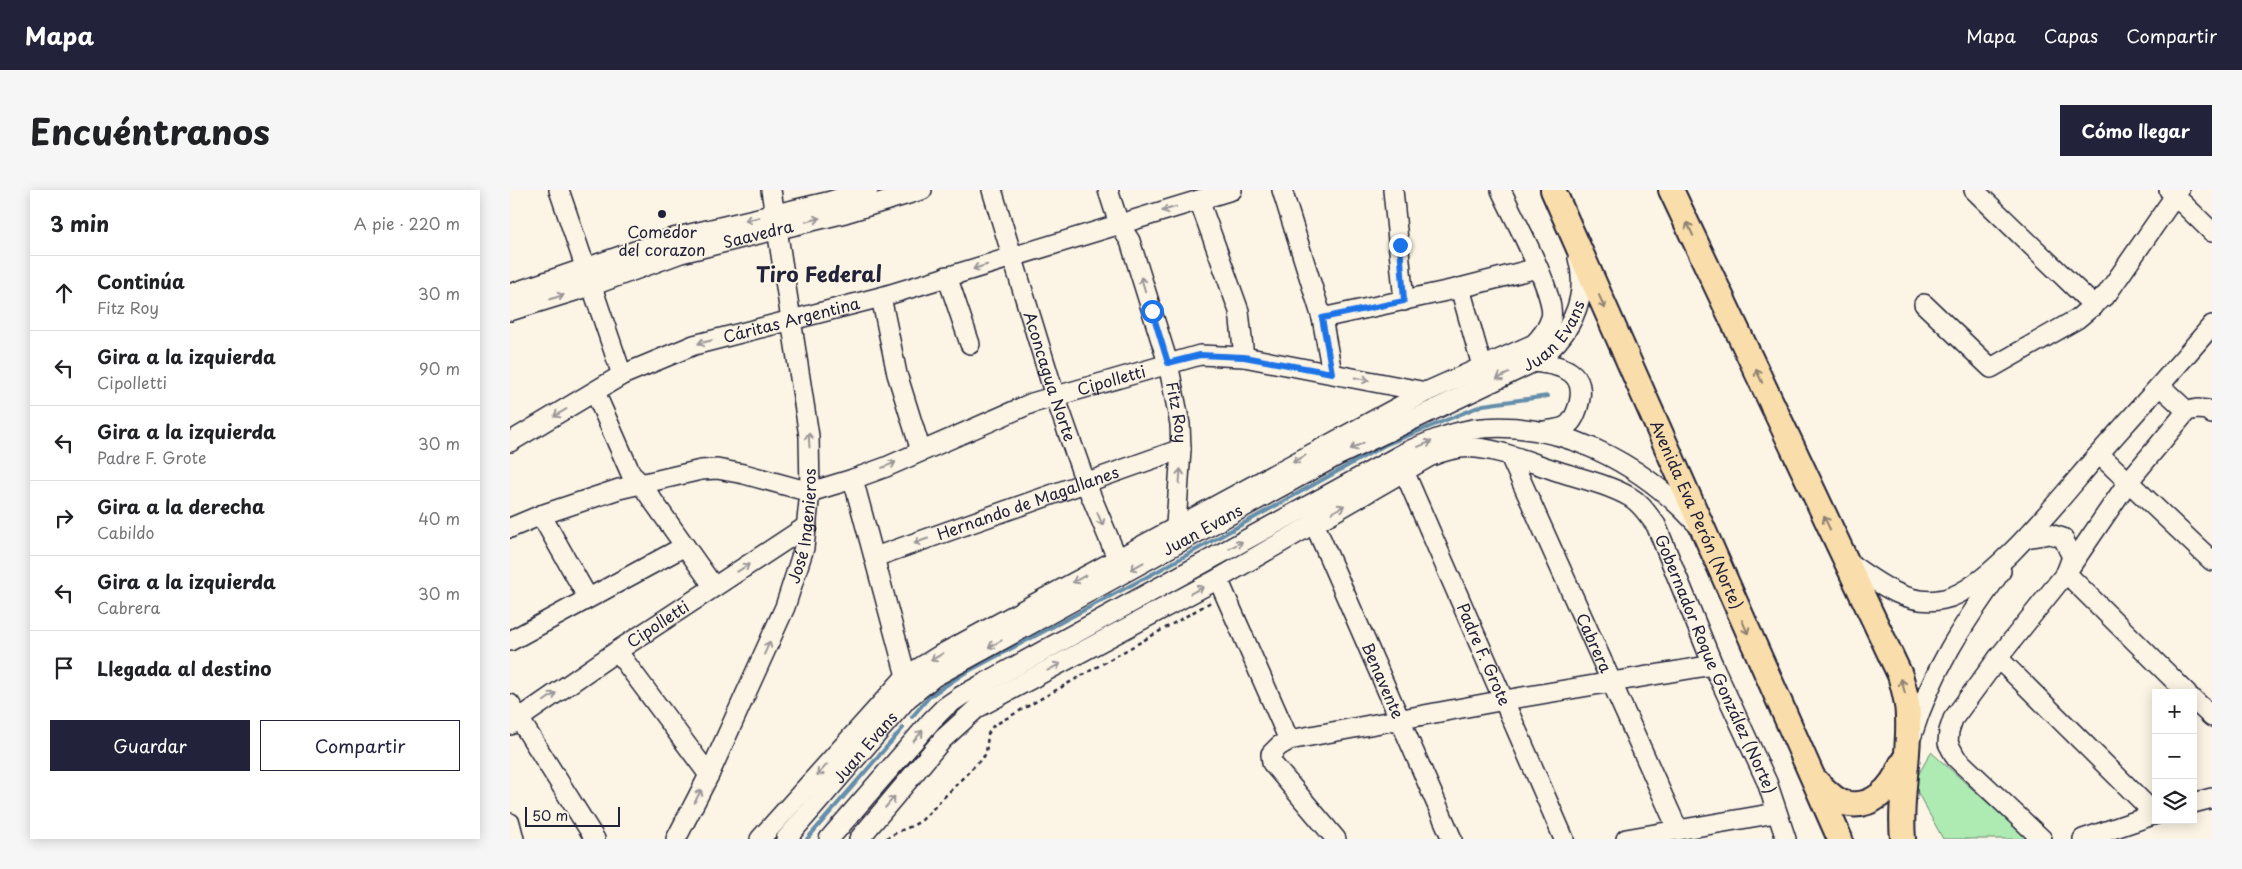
<!DOCTYPE html>
<html lang="es">
<head>
<meta charset="utf-8">
<style>
	body { margin:0; font-family:"Playpen Sans",sans-serif; background:#f6f6f6; color:#202124 }
	.controls { position:absolute; right:15px; bottom:15px; display:grid; overflow:hidden; border-radius:0px; box-shadow:0 2px 12px #0003 }
	.controls button { width:45px; height:45px; display:grid; place-items:center; padding:0; border:0; border-bottom:1px solid #e0e0e0; background:#fff; color:#202124; font:25px sans-serif }
	.scale { position:absolute; left:15px; bottom:12px; width:95px; box-sizing:border-box; padding-left:5px; border:2px solid #22223b; border-top:0; font-size:14px; line-height:18px; white-space:nowrap; color:#22223b; -webkit-text-stroke:4px #fcf5e5; paint-order:stroke }
	.stop { position:absolute; width:15px; height:15px; margin:-11px; border:4px solid #1a73e8; border-radius:50%; background:#fff }
	.stop.end { background:#1a73e8; border-color:#fff; box-shadow:0 1px 5px #0008 }
	.list { margin:0; padding:0; list-style:none }
	h2 { display:flex; justify-content:space-between; align-items:center; height:65px; margin:0; padding:0 20px; font-size:21px }
	h2 small { font-size:16px; font-weight:400; color:#757577 }
	.list li { display:grid; grid-template-columns:32px 1fr auto; gap:15px; align-items:center; box-sizing:border-box; height:75px; padding:0 20px; border-top:1px solid #e0e0e0 }
	.list b { display:block; font-size:19px; white-space:nowrap }
	.list p { margin:0; font-size:16px; white-space:nowrap; color:#757577 }
	.list em { font-size:16px; font-style:normal; color:#757577 }
	.actions { display:flex; gap:10px; padding:15px 20px }
	.actions a { flex:1; padding:11px 0; border:1px solid #22223b; border-radius:0px; text-align:center; font-size:18px; color:#22223b }
	.actions .main { background:#22223b; color:#fff }
	.icon { flex:none; width:28px; height:28px; fill:none; stroke:currentColor; stroke-width:2; stroke-linecap:round; stroke-linejoin:round }
	.map { position:relative; flex:none; width:1702px; height:649px; overflow:hidden; border-radius:0px }
	header { display:flex; align-items:center; gap:30px; box-sizing:border-box; height:70px; padding:0 25px; background:#22223b; color:#fff }
	header strong { font-size:24px }
	nav { display:flex; gap:28px; margin-inline-start:auto; font-size:18px }
	.intro { display:flex; align-items:center; justify-content:space-between; box-sizing:border-box; height:120px; padding:0 30px }
	h1 { margin:0; font-size:35px }
	.button { padding:12px 22px; border-radius:0px; background:#22223b; color:#fff; font-size:18px; font-weight:700 }
	main { display:flex; gap:30px; padding:0 30px }
	aside { flex:1; background:#fff; border-radius:0px; box-shadow:0 2px 12px #0003 }
	.map>svg:first-child { display:block }
	.green { fill:#aeebb2; stroke:#688676 }
	.lines { fill:none; stroke-linecap:round; stroke-linejoin:round }
	.stream { stroke:#658eaa; stroke-width:4 }
	.minor-casing { stroke:#22223b; stroke-width:22 }
	.major-casing { stroke:#22223b; stroke-width:28 }
	.path { stroke:#22223b; stroke-width:2.5; stroke-dasharray:4 4; stroke-linecap:butt }
	.minor { stroke:#fcf5e5; stroke-width:19 }
	.major { stroke:#f9deab; stroke-width:24 }
	.oneway { stroke:#9a9698 }
	.oneway2 { stroke:#8e8073 }
	.route { stroke:#1a73e8; stroke-width:6 }
	.poi-dot { fill:#22223b; stroke:#fcf5e5; stroke-width:2 }
	.labels { text-anchor:middle; stroke-width:4; stroke-linejoin:round; paint-order:stroke }
	.poi-label { font-size:16px; fill:#22223b; stroke:#fcf5e5 }
	.street-label { font-size:16px; fill:#22223b; stroke:#fcf5e5 }
	.district-label { font-size:21px; font-weight:bold; fill:#22223b; stroke:#fcf5e5 }
</style>
</head>
<body>
<header>
<strong>Mapa</strong>
<nav><a>Mapa</a><a>Capas</a><a>Compartir</a></nav>
</header>
<div class="intro"><h1>Encuéntranos</h1><a class="button">Cómo llegar</a></div>
<main>
<aside>
<h2>3 min<small>A pie · 220 m</small></h2>
<ul class="list">
<li><svg class="icon" aria-label="ahead" viewBox="0 0 24 24"><path d="M12 20V5M6 11l6-6 6 6"/></svg><div><b>Continúa</b><p>Fitz Roy</p></div><em>30 m</em></li>
<li><svg class="icon" aria-label="left" viewBox="0 0 24 24"><path d="M17 20v-9H6M10 6l-5 5 5 5"/></svg><div><b>Gira a la izquierda</b><p>Cipolletti</p></div><em>90 m</em></li>
<li><svg class="icon" aria-label="left" viewBox="0 0 24 24"><path d="M17 20v-9H6M10 6l-5 5 5 5"/></svg><div><b>Gira a la izquierda</b><p>Padre F. Grote</p></div><em>30 m</em></li>
<li><svg class="icon" aria-label="right" viewBox="0 0 24 24"><path d="M7 20v-9h11M14 6l5 5-5 5"/></svg><div><b>Gira a la derecha</b><p>Cabildo</p></div><em>40 m</em></li>
<li><svg class="icon" aria-label="left" viewBox="0 0 24 24"><path d="M17 20v-9H6M10 6l-5 5 5 5"/></svg><div><b>Gira a la izquierda</b><p>Cabrera</p></div><em>30 m</em></li>
<li><svg class="icon" aria-label="arrive" viewBox="0 0 24 24"><path d="M6 21V4h12l-3 4 3 4H6"/></svg><div><b>Llegada al destino</b></div></li>
</ul>
<div class="actions"><a class="main">Guardar</a><a>Compartir</a></div>
</aside>
<div class="map">
<svg width="1702" height="649" viewBox="0 0 1702 649">
	<rect width="100%" height="100%" fill="#fcf5e5"/>
	<filter id="ink" filterUnits="userSpaceOnUse"><feTurbulence type="fractalNoise" baseFrequency=".02" numOctaves="2"/><feDisplacementMap in="SourceGraphic" scale="10" xChannelSelector="R" yChannelSelector="G"/><feConvolveMatrix kernelMatrix="1 2 1 2 8 2 1 2 1" color-interpolation-filters="sRGB"/></filter>
	<g filter="url(#ink)">
		<!-- green -->
		<polygon class="green" points="1421,562 1518,649 1433,649 1403,594"/>
		<g class="lines">
			<!-- stream -->
			<g class="stream">
				<polyline points="402,527 420,506 453,484 646,382 875,255 973,215 1038,206"/>
				<polyline points="297,649 393,538"/>
			</g>
			<!-- minor casing -->
			<g class="minor-casing">
				<g id="minor">
					<polyline points="49,0 112,185"/>
					<path id="s1" d="M482 0 545 206 576 294 607 368"/>
					<path id="s2" d="M598 0 609 34 620 51 658 173 670 234 671 259 666 335"/>
					<polyline points="772,0 812,128 822,183"/>
					<polyline points="883,0 894,111"/>
					<polyline points="1464,0 1584,116"/>
					<polyline points="1659,0 1702,42"/>
					<polyline points="689,10 729,121 734,167"/>
					<polyline points="437,86 460,154"/>
					<polyline points="950,98 972,176"/>
					<polyline points="0,104 163,48 317,12 358,0"/>
					<polyline points="371,107 387,184 411,261"/>
					<polyline points="1414,114 1481,178 1567,129 1597,104 1669,0"/>
					<path id="s3" d="M0 121 81 96 171 63 335 23 412 0"/>
					<polyline points="812,128 950,98 1027,78"/>
					<path d="M1024 172C1051 175 1079 181 1068 217 1066 223 1063 232 1056 236 1051 239 1040 240 1034 241"/>
					<polyline points="1650,196 1677,221 1687,219 1698,220 1702,224"/>
					<polyline points="85,202 121,284 131,294 204,397"/>
					<path id="s4" d="M0 252 112 185 184 155 371 107 722 0"/>
					<polyline points="1589,264 1702,371"/>
					<path id="s5" d="M1000 266 1168 640"/>
					<path id="s6" d="M894 281 1054 649"/>
					<polyline points="343,289 396,486"/>
					<polyline points="31,325 78,408"/>
					<path id="s7" d="M804 333 942 649"/>
					<path id="s8" d="M0 338 31 325 109 299 191 280 207 279 234 284 300 302 343 289 376 277 522 213 690 165 734 167 916 202"/>
					<polyline points="1516,348 1540,344 1553,348 1562,367 1556,383 1677,503"/>
					<path id="s9" d="M365 367 671 259"/>
					<path d="M1335 370C1364 390 1397 418 1434 409 1481 399 1554 303 1587 266 1626 222 1665 179 1702 135"/>
					<polyline points="708,389 779,550 769,556 761,564 762,573 826,649"/>
					<polyline points="0,451 175,356"/>
					<polyline points="107,461 199,585"/>
					<polyline points="1488,468 1645,624"/>
					<polyline points="1683,509 1702,527"/>
					<polyline points="0,514 85,649"/>
					<path id="s10" d="M0 535 107 461 297 336"/>
					<path d="M1402 545C1423 479 1452 436 1491 381"/>
					<polyline points="779,550 995,510 1203,475"/>
					<polyline points="1683,613 1702,608"/>
					<polyline points="0,633 4,649"/>
					<path id="s11" d="M166 649 199 585 275 417 294 358 300 302 299 246 261 0"/>
					<path d="M250 649 396 486 430 465 916 202 1024 154C1031 147 1038 138 1041 128 1047 105 1002 25 991 0"/>
					<path id="s12" d="M276 649 397 509 424 487 827 266 1024 172C1058 149 1080 110 1068 68"/>
					<path d="M319 649 422 530 435 517 451 506 894 263C916 253 939 243 963 239 1048 228 1131 273 1187 334"/>
					<path id="s13" d="M349 649 433 549 467 518 708 389 919 267C935 260 950 256 967 258 993 261 1020 272 1044 280 1069 288 1097 294 1120 307 1131 313 1138 325 1146 335L1203 475 1257 592 1276 649"/>
					<polyline points="1116,649 1266,623"/>
					<polyline points="1532,649 1446,568 1438,553 1439,541 1443,529 1488,468 1556,383 1618,292 1677,221"/>
					<polyline points="1573,649 1646,624"/>
				</g>
			</g>
			<!-- major casing -->
			<g class="major-casing">
				<g id="major">
					<path id="s14" d="M1043 0 1330 649"/>
					<path d="M1161 0 1390 485C1394 499 1398 512 1398 527 1400 568 1389 608 1393 649"/>
					<path d="M1306 591C1313 598 1324 610 1334 613 1362 620 1382 598 1391 575"/>
				</g>
			</g>
			<!-- path -->
			<path class="path" d="M376 649C388 640 401 638 412 630L476 564 478 544 483 536 701 412"/>
			<!-- minor -->
			<use href="#minor" class="minor"/>
			<!-- major -->
			<use href="#major" class="major"/>
		</g>
		<!-- one-way arrows -->
		<defs><path id="oneway-shaft" d="M-6 0H5M1.5-3L5.5 0L1.5 3" fill="none" stroke-width="1.6" stroke-linecap="round" stroke-linejoin="round" transform="scale(1.25)"/></defs>
		<g class="oneway">
			<use href="#oneway-shaft" transform="translate(659 19) rotate(163)"/>
			<use href="#oneway-shaft" transform="translate(242 29) rotate(167)"/>
			<use href="#oneway-shaft" transform="translate(303 30) rotate(-13)"/>
			<use href="#oneway-shaft" transform="translate(470 77) rotate(163)"/>
			<use href="#oneway-shaft" transform="translate(633 94) rotate(-107)"/>
			<use href="#oneway-shaft" transform="translate(47 107) rotate(-17)"/>
			<use href="#oneway-shaft" transform="translate(195 152) rotate(166)"/>
			<use href="#oneway-shaft" transform="translate(993 186) rotate(154)"/>
			<use href="#oneway-shaft" transform="translate(852 189) rotate(11)"/>
			<use href="#oneway-shaft" transform="translate(50 223) rotate(149)"/>
			<use href="#oneway-shaft" transform="translate(299 250) rotate(-94)"/>
			<use href="#oneway-shaft" transform="translate(915 254) rotate(-22)"/>
			<use href="#oneway-shaft" transform="translate(847 256) rotate(154)"/>
			<use href="#oneway-shaft" transform="translate(789 269) rotate(152)"/>
			<use href="#oneway-shaft" transform="translate(379 275) rotate(-23)"/>
			<use href="#oneway-shaft" transform="translate(670 286) rotate(-86)"/>
			<use href="#oneway-shaft" transform="translate(828 319) rotate(-30)"/>
			<use href="#oneway-shaft" transform="translate(590 329) rotate(67)"/>
			<use href="#oneway-shaft" transform="translate(411 351) rotate(161)"/>
			<use href="#oneway-shaft" transform="translate(726 355) rotate(-29)"/>
			<use href="#oneway-shaft" transform="translate(627 376) rotate(151)"/>
			<use href="#oneway-shaft" transform="translate(233 378) rotate(-33)"/>
			<use href="#oneway-shaft" transform="translate(569 389) rotate(151)"/>
			<use href="#oneway-shaft" transform="translate(687 400) rotate(-28)"/>
			<use href="#oneway-shaft" transform="translate(485 454) rotate(151)"/>
			<use href="#oneway-shaft" transform="translate(257 458) rotate(-66)"/>
			<use href="#oneway-shaft" transform="translate(427 467) rotate(149)"/>
			<use href="#oneway-shaft" transform="translate(544 477) rotate(-28)"/>
			<use href="#oneway-shaft" transform="translate(40 507) rotate(-35)"/>
			<use href="#oneway-shaft" transform="translate(408 546) rotate(-49)"/>
			<use href="#oneway-shaft" transform="translate(312 580) rotate(132)"/>
			<use href="#oneway-shaft" transform="translate(188 606) rotate(-63)"/>
			<use href="#oneway-shaft" transform="translate(380 612) rotate(-50)"/>
		</g>
		<g class="oneway2">
			<use href="#oneway-shaft" transform="translate(1180 39) rotate(-115)"/>
			<use href="#oneway-shaft" transform="translate(1092 112) rotate(66)"/>
			<use href="#oneway-shaft" transform="translate(1249 186) rotate(-115)"/>
			<use href="#oneway-shaft" transform="translate(1317 333) rotate(-115)"/>
			<use href="#oneway-shaft" transform="translate(1235 437) rotate(66)"/>
			<use href="#oneway-shaft" transform="translate(1393 496) rotate(-106)"/>
		</g>
	</g>
	<g class="lines" filter="url(#ink)">
		<!-- route -->
		<polyline class="route" points="642,121 658,173 690,165 734,167 822,183 812,128 894,111 890,55"/>
	</g>
	<!-- markers -->
	<circle class="poi-dot" cx="152" cy="24" r="5"/>
	<g class="labels">
		<!-- poi labels -->
		<g class="poi-label">
			<text x="152" y="48">Comedor<tspan x="152" dy="18">del corazon</tspan></text>
		</g>
		<!-- street labels -->
		<g class="street-label">
			<text dy="6" stroke="none"><textPath href="#s3" startOffset="260">Saavedra</textPath></text>
			<text dy="6" stroke="none"><textPath href="#s4" startOffset="309">Cáritas Argentina</textPath></text>
			<text dy="6" stroke="none"><textPath href="#s12" startOffset="931">Juan Evans</textPath></text>
			<text dy="6" stroke="none"><textPath href="#s1" startOffset="195">Aconcagua Norte</textPath></text>
			<text dy="6" stroke="none"><textPath href="#s8" startOffset="634">Cipolletti</textPath></text>
			<text dy="6" stroke="none"><textPath href="#s2" startOffset="234">Fitz Roy</textPath></text>
			<text dy="6" stroke="none"><textPath href="#s9" startOffset="162">Hernando de Magallanes</textPath></text>
			<text dy="6" stroke="none"><textPath href="#s14" startOffset="355">Avenida Eva Perón (Norte)</textPath></text>
			<text dy="6" stroke="none"><textPath href="#s11" startOffset="340">José Ingenieros</textPath></text>
			<text dy="6" stroke="none"><textPath href="#s12" startOffset="526">Juan Evans</textPath></text>
			<text dy="6" stroke="none"><textPath href="#s10" startOffset="179">Cipolletti</textPath></text>
			<text dy="6" stroke="none"><textPath href="#s5" startOffset="205">Cabrera</textPath></text>
			<text dy="6" stroke="none"><textPath href="#s6" startOffset="200">Padre F. Grote</textPath></text>
			<text dy="6" stroke="none"><textPath href="#s13" startOffset="1094">Gobernador Roque González (Norte)</textPath></text>
			<text dy="6" stroke="none"><textPath href="#s7" startOffset="172">Benavente</textPath></text>
			<text dy="6" stroke="none"><textPath href="#s12" startOffset="121">Juan Evans</textPath></text>
		</g>
		<!-- district labels -->
		<g class="district-label">
			<text x="309" y="92">Tiro Federal</text>
		</g>
	</g>
</svg>
<div class="controls">
<button>+</button>
<button>−</button>
<button><svg class="icon" aria-label="layers" viewBox="0 0 24 24"><path d="M12 4l9 5-9 5-9-5zM3 14l9 5 9-5"/></svg></button>
</div>
<div class="scale">50 m</div>
<div class="stop" style="left:642px;top:121px"></div>
<div class="stop end" style="left:890px;top:55px"></div>
</div>
</main>
</body>
</html>
